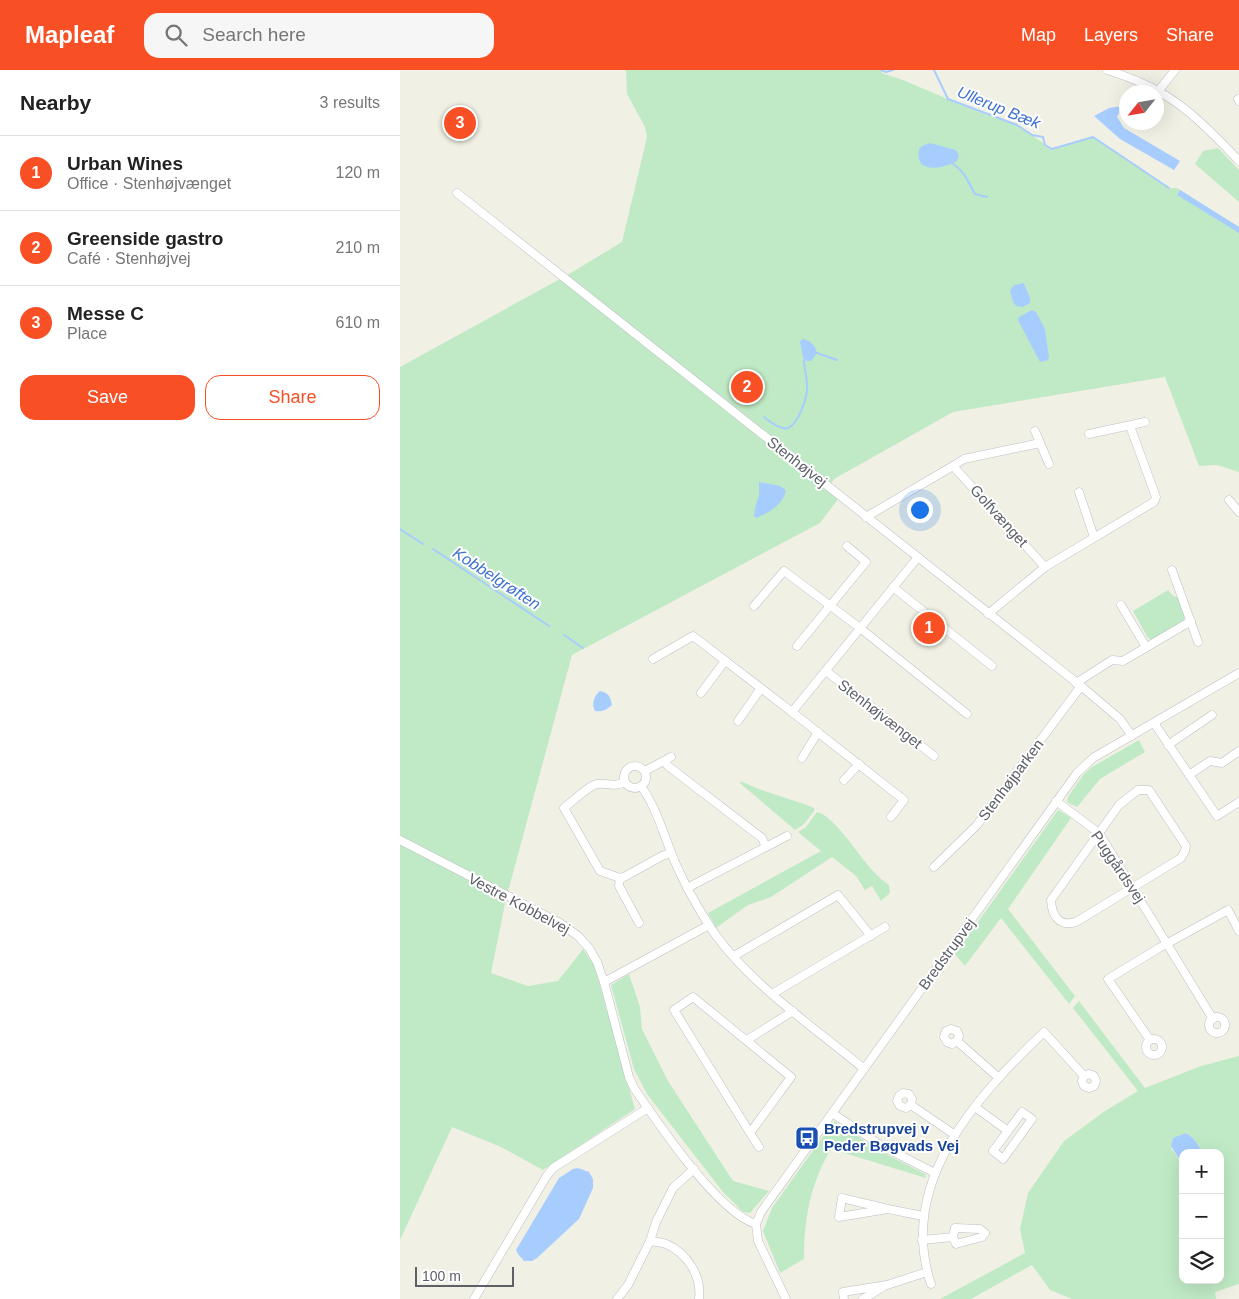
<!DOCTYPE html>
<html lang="en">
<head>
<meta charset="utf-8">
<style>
	body { margin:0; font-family:Arial,sans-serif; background:#f6f6f6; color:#222 }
	.controls { position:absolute; right:15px; bottom:15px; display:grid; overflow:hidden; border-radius:10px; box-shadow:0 5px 20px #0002 }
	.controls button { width:45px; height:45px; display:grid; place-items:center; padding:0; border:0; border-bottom:1px solid #e0e0e0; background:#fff; color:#222; font:25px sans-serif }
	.compass { position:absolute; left:719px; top:15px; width:45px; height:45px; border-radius:50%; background:#fff; box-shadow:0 5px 20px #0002; rotate:239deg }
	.scale { position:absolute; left:15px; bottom:12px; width:99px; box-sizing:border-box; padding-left:5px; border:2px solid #5d6067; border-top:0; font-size:14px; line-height:18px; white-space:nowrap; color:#5d6067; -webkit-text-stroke:4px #fff; paint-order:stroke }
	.you { position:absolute; left:519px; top:439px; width:18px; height:18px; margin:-12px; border:4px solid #fff; border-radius:50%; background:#1a73e8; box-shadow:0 0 0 8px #1a73e833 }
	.badge { display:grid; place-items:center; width:32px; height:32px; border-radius:50%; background:#f85024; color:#fff; font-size:16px; font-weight:700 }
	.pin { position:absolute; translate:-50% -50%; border:2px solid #fff; box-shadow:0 1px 5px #0006 }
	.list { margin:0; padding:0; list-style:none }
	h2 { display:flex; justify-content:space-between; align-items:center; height:65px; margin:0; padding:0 20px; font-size:21px }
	h2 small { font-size:16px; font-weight:400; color:#767676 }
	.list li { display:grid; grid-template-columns:32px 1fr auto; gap:15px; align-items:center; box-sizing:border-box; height:75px; padding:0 20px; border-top:1px solid #e0e0e0 }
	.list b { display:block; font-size:19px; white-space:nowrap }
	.list p { margin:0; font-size:16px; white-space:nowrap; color:#767676 }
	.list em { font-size:16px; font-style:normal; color:#767676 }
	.actions { display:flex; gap:10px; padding:15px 20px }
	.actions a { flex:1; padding:11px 0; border:1px solid #f85024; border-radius:15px; text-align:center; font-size:18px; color:#f85024 }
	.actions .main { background:#f85024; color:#fff }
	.icon { flex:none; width:28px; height:28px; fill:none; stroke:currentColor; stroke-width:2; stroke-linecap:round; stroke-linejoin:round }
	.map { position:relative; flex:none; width:839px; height:1229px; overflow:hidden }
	header { display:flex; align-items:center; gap:30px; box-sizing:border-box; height:70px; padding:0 25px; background:#f85024; color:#fff }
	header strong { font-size:24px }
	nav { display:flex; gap:28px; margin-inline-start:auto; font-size:18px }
	.search { width:350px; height:45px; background:#f6f6f6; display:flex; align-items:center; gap:12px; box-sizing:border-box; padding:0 18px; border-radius:15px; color:#767676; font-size:19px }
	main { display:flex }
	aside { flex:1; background:#fff }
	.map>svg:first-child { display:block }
	.green { fill:#c0eac5; fill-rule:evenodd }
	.water { fill:#a7cdff }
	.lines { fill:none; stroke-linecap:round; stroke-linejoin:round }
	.stream { stroke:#a7cdff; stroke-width:2 }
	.minor-casing { stroke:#bdbec5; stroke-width:9 }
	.minor { stroke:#fff; stroke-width:8 }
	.labels { text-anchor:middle; stroke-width:4; stroke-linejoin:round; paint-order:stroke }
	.street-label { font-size:15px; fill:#5d6067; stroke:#fff }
	.transit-label { font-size:15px; font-weight:bold; fill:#164399; stroke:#fff; text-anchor:start }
	.water-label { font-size:16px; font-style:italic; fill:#3e72ce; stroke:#fff }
</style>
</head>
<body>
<header>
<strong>Mapleaf</strong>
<div class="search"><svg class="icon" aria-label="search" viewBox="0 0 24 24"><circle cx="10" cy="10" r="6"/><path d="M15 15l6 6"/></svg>Search here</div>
<nav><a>Map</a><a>Layers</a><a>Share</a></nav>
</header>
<main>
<aside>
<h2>Nearby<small>3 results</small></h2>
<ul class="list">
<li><span class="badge">1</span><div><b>Urban Wines</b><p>Office · Stenhøjvænget</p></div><em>120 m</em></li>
<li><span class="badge">2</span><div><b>Greenside gastro</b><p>Café · Stenhøjvej</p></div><em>210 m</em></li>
<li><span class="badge">3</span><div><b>Messe C</b><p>Place</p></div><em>610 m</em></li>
</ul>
<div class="actions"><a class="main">Save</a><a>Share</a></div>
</aside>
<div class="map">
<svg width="839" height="1229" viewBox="0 0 839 1229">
	<rect width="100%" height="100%" fill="#f1f0e5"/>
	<!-- green -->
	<g class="green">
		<polygon points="226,0 481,0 482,3 503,10 571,39 617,55 652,79 693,67 769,118 777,118 839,157 839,402 817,395 799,396 765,307 553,342 434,409 427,419 438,429 420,453 172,585 106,829 91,903 128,916 158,911 183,879 194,895 235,1039 143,1100 101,1077 52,1057 0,1170 0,297 169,204 222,172 247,67 245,57 227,24"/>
		<polygon points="818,78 839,100 839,132 795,94 803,81"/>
		<polygon points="768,520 773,526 778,527 784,545 784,551 752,570 748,568 733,541"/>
		<polygon points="739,670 745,682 700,709 677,737 667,732 668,727 684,704 692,697"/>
		<path d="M341 711C364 723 390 728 414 738V741L404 754 395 760 340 713Z"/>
		<polygon points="658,740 671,748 608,839 675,926 669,934 601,848 565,896 555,884"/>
		<path d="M417 742C434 745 460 788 474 802 478 807 484 811 489 815L490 823 481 831 472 816 465 820 456 806 432 787 371 827 348 835 316 858 308 843 421 781 398 762 406 757Z"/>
		<polygon points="229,904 240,937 242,959 268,1011 333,1111 369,1121 350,1143 343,1142 323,1122 247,1024 234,999 211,915"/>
		<path d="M679 931 745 1018 801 996 839 986V1214L815 1222 816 1229H672L650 1220 632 1195 571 1229H540L625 1183 620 1159 628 1123 664 1071 705 1041 738 1021 673 938ZM786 1063C794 1067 798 1075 803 1083H820V1210H783V1095L771 1078Z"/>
		<path d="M434 1051 482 1082 525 1104 526 1108 431 1079C410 1114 404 1150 404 1189L380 1203 363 1161 372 1138Z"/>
	</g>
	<!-- water -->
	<g class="water">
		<polygon points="722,36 717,47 724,58 780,91 774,100 720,69 694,46 709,38"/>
		<path d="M530 73 556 80 559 85 557 91C543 99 514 105 519 79L522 76Z"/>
		<polygon points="780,120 839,157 839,163 777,125"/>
		<polygon points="624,213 630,228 630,233 623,237 616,236 613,232 610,220 614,215"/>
		<polygon points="632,240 636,242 645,259 649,287 648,290 640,292 618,250 619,247"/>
		<path d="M402 269C409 269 416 276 417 283L411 291H407L403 287 400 272Z"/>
		<path d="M359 412 380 416 386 420C383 435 370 442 356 448L354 446 355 438 359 425Z"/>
		<path d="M200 621C209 623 210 626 212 635 206 640 203 642 195 641 191 634 194 626 200 621Z"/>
		<path d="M786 1063C794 1067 798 1075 803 1083H783V1095L771 1076 773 1068Z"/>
		<polygon points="178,1098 189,1102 193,1109 193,1118 179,1149 137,1188 132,1191 124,1191 118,1184 116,1180 159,1108 173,1099"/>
	</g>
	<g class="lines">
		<!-- stream -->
		<g class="stream">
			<polyline points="481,0 486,2 493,0"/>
			<polyline points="534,0 548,29 617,55 632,65 643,67 645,75 652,79 693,67 769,118"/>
			<path d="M552 93C567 104 566 109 575 124L587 127"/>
			<polyline points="417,283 437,290"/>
			<path d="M364 347C370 352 380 360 388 358 398 355 408 326 407 316 407 307 404 298 404 289"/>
			<polyline points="0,459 23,474"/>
			<polyline points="33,479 149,556"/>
			<polyline points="164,565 183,578"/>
		</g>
		<!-- minor casing -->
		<g class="minor-casing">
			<g id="minor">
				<path d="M707 0C769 19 796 45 839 91"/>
				<polyline points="759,20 775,0"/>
				<polyline points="838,29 839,31"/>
				<polyline points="57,123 681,616 720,649 732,666"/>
				<polyline points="635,361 649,394"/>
				<polyline points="689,364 745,352"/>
				<polyline points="553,396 564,389 640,373"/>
				<polyline points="679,422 694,467"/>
				<polyline points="829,430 839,442"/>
				<polyline points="466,447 553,396 645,497"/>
				<polyline points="772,500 798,572"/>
				<polyline points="493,517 592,596"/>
				<polyline points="721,535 746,577"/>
				<polyline points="354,536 384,501 460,558 567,644"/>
				<polyline points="588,544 645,497 754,432 756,427 730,356"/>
				<polyline points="397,576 466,492 447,476"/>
				<polyline points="253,589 293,566 392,642"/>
				<polyline points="426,601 534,686"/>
				<polyline points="676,613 712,590 723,591 791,551"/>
				<polyline points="301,623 325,591"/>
				<polyline points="338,651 361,618"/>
				<polyline points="754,653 817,746 839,732"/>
				<polyline points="768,675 812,645"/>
				<polyline points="402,688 418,662"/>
				<polyline points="264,691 268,696 362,768 366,777 287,818"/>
				<circle cx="235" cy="707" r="11"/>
				<polyline points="245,701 271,687"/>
				<polyline points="789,705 810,691 822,693 839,681"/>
				<polyline points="444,710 459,694"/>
				<path d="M225 712C212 718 209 712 197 714 188 716 172 732 164 738L200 801 220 808 224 807 262 786 271 783"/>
				<path d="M241 716C258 740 264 767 275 792 284 813 295 833 307 852 342 909 413 956 464 999"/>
				<path d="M738 720H749L786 776 785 781 781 788 676 852C660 857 652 847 651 830L719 735Z"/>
				<polyline points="656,731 699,763 813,949"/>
				<polyline points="491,747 504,730 392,642 518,487"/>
				<path d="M0 770 160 853 178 866 189 878 197 892 204 912 229 1007 234 1018C257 1052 318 1143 356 1154"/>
				<polyline points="366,777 387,766"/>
				<polyline points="534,797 577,755 681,616"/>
				<polyline points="220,808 219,816 239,853"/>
				<polyline points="334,886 438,825 471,866"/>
				<polyline points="204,912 309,855"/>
				<polyline points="372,924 485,857"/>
				<circle cx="817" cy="955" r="8"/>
				<circle cx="754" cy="977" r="8"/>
				<polyline points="347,970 393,941"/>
				<polyline points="750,970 708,909 759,878 828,840 839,861"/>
				<polyline points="557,971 559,966 557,961 551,959 546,961 544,967 547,972 552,974 557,971 599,1008"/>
				<polyline points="511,1035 512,1029 509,1024 503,1023 499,1026 497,1031 500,1036 506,1038 511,1035 555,1065"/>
				<polyline points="575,1037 608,1061 622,1042 632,1049 603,1089 593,1081 608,1061"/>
				<polyline points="432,1043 482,1076 535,1103"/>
				<polyline points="350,1063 391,1007 293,927 274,940 350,1063 359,1077"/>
				<polyline points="488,1139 442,1128 439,1147 488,1139 523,1146"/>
				<polyline points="522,1170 553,1167 556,1174 582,1167 585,1163 580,1159 555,1158 553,1167"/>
				<path d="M250 1171C255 1172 261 1172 266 1174 287 1183 302 1206 299 1229"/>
				<path d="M531 1214C497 1113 576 1027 644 962L684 1006 682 1011 684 1016 689 1018 694 1016 696 1011 694 1006 689 1004 684 1006"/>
				<polyline points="74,1229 146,1107 153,1098 248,1038"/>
				<polyline points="217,1229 228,1215 250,1171 256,1152 273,1118 294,1099"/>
				<polyline points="386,1229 358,1171 356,1154 361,1142 677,703 693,688 839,603"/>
				<polyline points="444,1229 443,1222 487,1215 527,1202"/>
				<polyline points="463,1229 483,1217"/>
			</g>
		</g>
		<!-- minor -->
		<use href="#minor" class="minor"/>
	</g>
	<!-- icons -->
	<defs>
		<g id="bus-square" transform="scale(1.25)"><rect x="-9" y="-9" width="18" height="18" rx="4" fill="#1a4fb4" stroke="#fff"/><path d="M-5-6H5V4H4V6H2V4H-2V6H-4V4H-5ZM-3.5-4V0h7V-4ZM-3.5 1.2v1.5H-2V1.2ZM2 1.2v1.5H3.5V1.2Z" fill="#fff"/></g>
	</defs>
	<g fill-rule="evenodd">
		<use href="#bus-square" x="407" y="1068"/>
	</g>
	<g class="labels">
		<!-- street labels -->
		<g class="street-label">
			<text transform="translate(397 392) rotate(38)" y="5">Stenhøjvej</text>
			<text transform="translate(599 446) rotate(48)" y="5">Golfvænget</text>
			<text transform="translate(480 644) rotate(38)" y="5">Stenhøjvænget</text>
			<text transform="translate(611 710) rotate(-53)" y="5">Stenhøjparken</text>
			<text transform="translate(718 797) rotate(56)" y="5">Puggårdsvej</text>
			<text transform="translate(119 834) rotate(28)" y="5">Vestre Kobbelvej</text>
			<text transform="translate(547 884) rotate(-54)" y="5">Bredstrupvej</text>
		</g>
		<!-- transit labels -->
		<g class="transit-label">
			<text x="424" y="1064">Bredstrupvej v<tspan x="424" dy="17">Peder Bøgvads Vej</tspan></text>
		</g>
		<!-- water labels -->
		<g class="water-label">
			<text transform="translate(599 37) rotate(22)" y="6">Ullerup Bæk</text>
			<text transform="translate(97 508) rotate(33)" y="6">Kobbelgrøften</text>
		</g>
	</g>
</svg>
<div class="controls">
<button>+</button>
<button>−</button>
<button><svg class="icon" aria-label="layers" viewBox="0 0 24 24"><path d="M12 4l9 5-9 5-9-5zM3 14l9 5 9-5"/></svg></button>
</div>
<svg class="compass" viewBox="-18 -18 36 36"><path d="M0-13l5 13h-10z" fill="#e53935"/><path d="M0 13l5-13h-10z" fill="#767676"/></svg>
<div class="scale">100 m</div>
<div class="you"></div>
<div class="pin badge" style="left:529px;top:558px">1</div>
<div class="pin badge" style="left:347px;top:317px">2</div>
<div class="pin badge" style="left:60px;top:53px">3</div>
</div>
</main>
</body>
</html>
